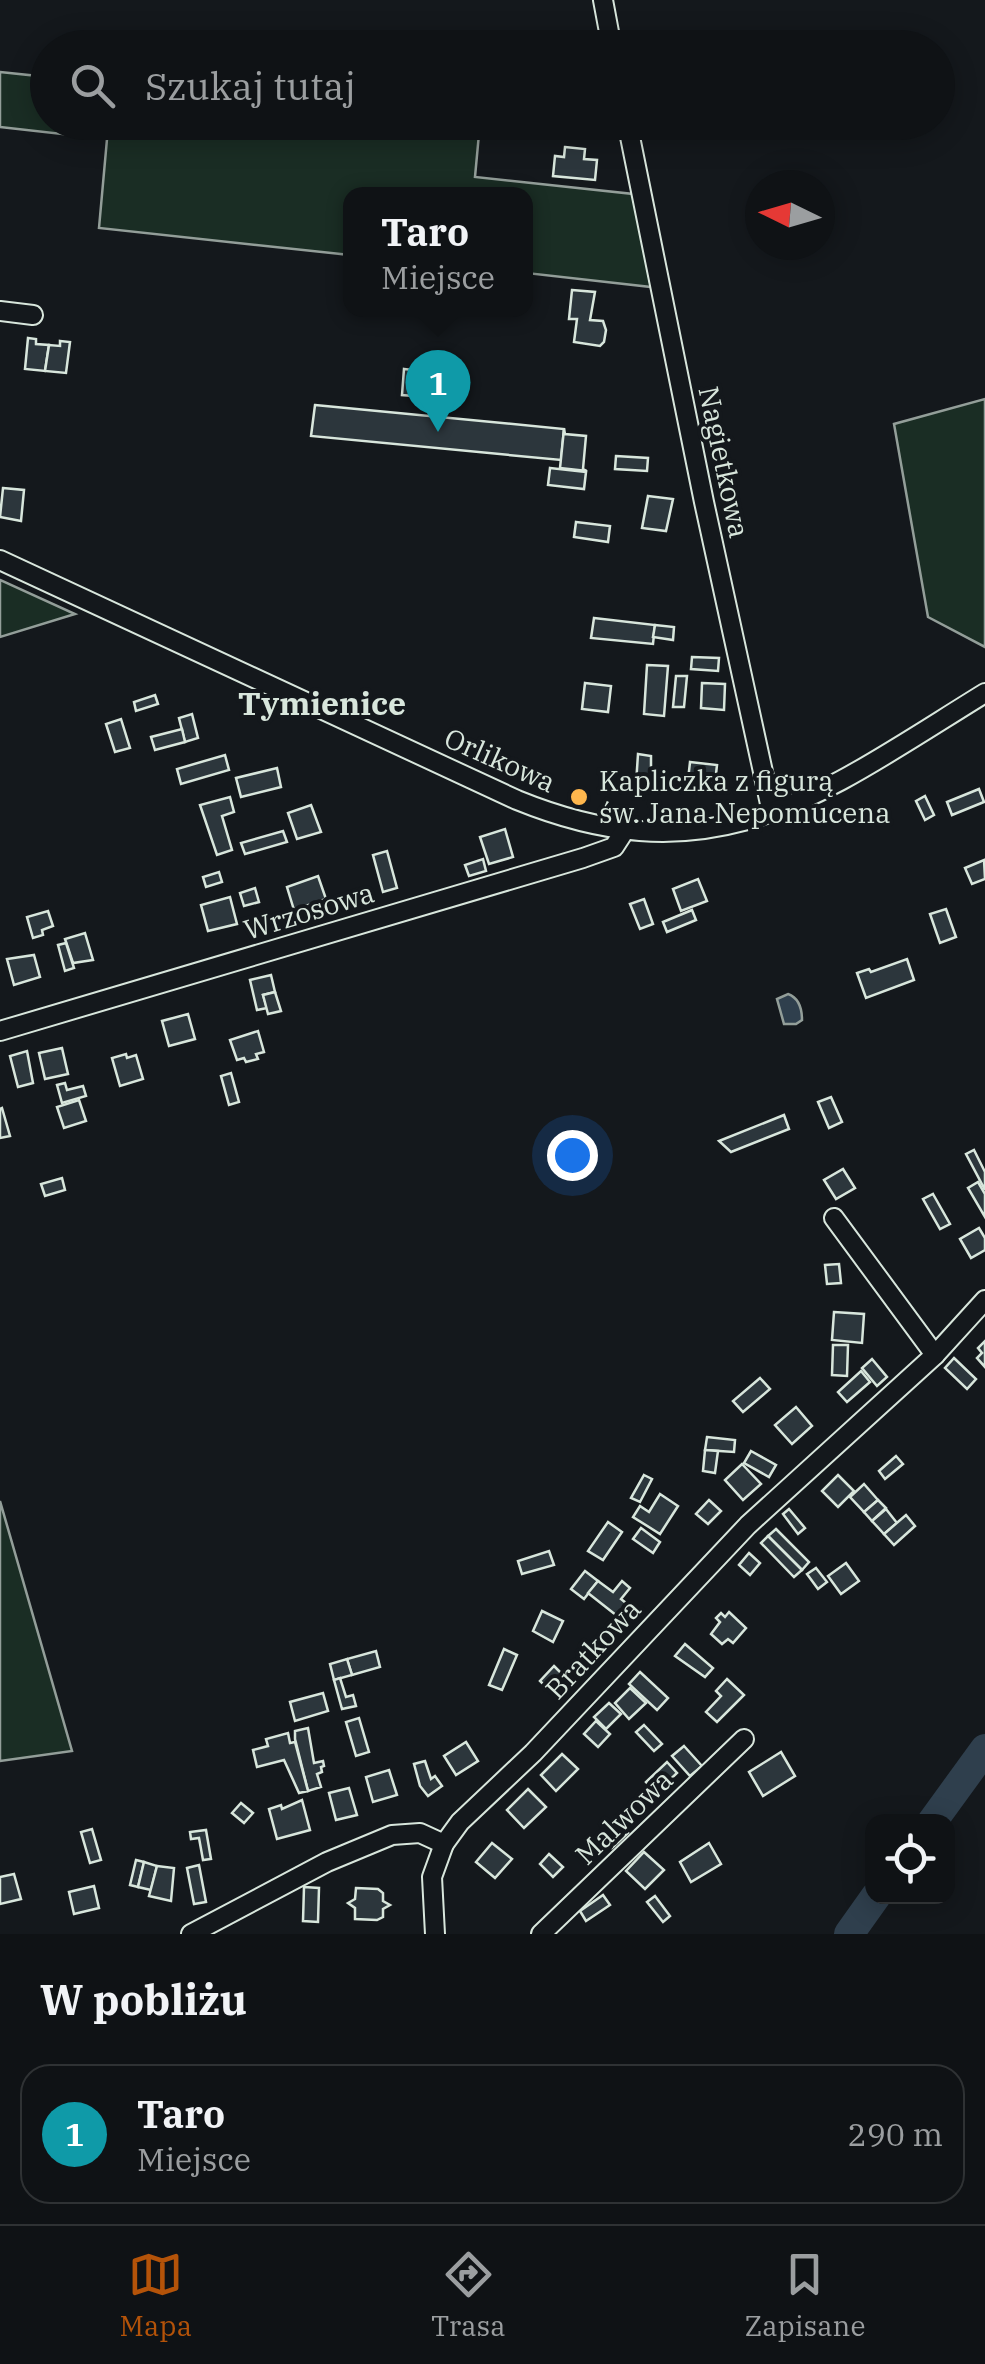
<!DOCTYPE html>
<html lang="pl">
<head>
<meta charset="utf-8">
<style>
	body { margin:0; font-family:"IBM Plex Serif",serif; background:#181b1e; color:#f1f3f6 }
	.controls { position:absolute; right:30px; bottom:30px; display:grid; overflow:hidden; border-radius:20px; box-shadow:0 5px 25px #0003 }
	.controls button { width:90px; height:90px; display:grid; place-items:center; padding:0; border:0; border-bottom:2px solid #2f3234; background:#0f1215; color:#f1f3f6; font:50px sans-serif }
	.compass { position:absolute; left:745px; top:170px; width:90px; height:90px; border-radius:50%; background:#0f1215; box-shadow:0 5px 25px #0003; rotate:275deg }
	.you { position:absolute; left:572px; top:1155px; width:35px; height:35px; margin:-25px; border:8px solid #fff; border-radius:50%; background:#1a73e8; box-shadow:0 0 0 15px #1a73e833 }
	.badge { display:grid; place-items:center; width:65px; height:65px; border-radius:50%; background:#b45309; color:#fff; font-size:32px; font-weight:700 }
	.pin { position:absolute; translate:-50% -82px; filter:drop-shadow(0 2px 5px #0008) }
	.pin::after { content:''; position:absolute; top:52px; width:35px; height:30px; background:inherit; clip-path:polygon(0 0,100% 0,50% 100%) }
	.popup { position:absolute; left:343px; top:187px; width:190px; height:130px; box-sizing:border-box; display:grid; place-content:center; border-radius:20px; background:#0f1215; filter:drop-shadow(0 2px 8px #0005); font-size:32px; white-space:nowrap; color:#9b9ea0 }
	.popup b { font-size:38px; color:#f1f3f6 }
	.popup::after { content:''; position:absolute; left:50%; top:100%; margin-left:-20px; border:20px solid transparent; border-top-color:#0f1215 }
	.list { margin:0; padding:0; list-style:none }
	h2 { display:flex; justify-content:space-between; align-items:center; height:130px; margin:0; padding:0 40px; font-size:42px }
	h2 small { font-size:32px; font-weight:400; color:#9b9ea0 }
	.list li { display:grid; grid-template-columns:65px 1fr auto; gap:30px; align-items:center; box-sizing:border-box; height:140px; margin:0 20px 20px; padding:0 20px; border:2px solid #2f3234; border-radius:30px }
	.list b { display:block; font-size:38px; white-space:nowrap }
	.list p { margin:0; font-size:32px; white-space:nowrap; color:#9b9ea0 }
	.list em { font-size:32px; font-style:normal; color:#9b9ea0 }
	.icon { flex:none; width:55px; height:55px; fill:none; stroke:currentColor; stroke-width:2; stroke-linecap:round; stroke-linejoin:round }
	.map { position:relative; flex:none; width:985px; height:1934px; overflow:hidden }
	.search { position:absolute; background:#0f1215; box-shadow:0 5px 25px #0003; left:30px; right:30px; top:30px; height:110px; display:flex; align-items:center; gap:25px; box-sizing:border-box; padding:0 35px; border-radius:55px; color:#9b9ea0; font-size:38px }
	.sheet { height:290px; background:#0f1215 }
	nav { display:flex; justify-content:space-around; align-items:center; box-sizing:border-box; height:140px; border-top:2px solid #2f3234; background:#0f1215; font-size:28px; color:#9b9ea0 }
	nav a { display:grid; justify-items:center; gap:5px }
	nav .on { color:#b45309 }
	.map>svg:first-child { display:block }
	.green { fill:#1a2d24; stroke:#939e99; stroke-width:2.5 }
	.water { fill:#2f3f4d; stroke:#939e99; stroke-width:2.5 }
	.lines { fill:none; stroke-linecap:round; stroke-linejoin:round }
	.river { stroke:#2f3f4d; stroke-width:30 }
	.building { fill:#2c363c; stroke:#d8e6dc; stroke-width:2.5 }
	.minor-casing { stroke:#d8e6dc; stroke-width:22 }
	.minor { stroke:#14181c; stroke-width:18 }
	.poi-dot { fill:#ffb74d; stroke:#14181c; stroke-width:4 }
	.labels { text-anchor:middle; stroke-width:8; stroke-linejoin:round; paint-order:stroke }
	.street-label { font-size:28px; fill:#d8e6dc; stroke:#14181c }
	.poi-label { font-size:28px; fill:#d8e6dc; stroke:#14181c; text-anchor:start }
	.quarter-label { font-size:32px; font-weight:bold; fill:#d8e6dc; stroke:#14181c }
</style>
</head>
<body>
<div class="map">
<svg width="985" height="1934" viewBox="0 0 985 1934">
	<rect width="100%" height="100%" fill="#14181c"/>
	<!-- green -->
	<g class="green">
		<polygon points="0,72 47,77 48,122 480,123 475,177 633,194 651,287 526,273 526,195 350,195 350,255 99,228 107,139 0,127"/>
		<polygon points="521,123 620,123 623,139 520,128"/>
		<polygon points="985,399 985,647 928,617 894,424"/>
		<polygon points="0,580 75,614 0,637"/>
		<polygon points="0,1501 72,1751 0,1761"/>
	</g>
	<!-- water -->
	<path class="water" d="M788 994C799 998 802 1009 802 1020L796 1024H784L777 999Z"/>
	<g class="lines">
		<!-- river -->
		<g class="river">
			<polyline points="932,1822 985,1749"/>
			<polyline points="849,1934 876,1896"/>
		</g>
	</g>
	<!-- building -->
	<g class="building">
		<polygon points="565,147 585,149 584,159 597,160 595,180 553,176 555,156 564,157"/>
		<polygon points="572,290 595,292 590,320 603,321 606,330 604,342 600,346 574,342 577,319 569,319"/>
		<polygon points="28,338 36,339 36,344 49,345 45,371 25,369"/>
		<polygon points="60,341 70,342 66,373 45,371 49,345 60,346"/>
		<polygon points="404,369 441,373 439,398 402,395"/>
		<polygon points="315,405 564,429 561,460 311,436"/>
		<polygon points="564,429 565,434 586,436 583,469 587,471 560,468"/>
		<polygon points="616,456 648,458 647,471 615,469"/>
		<polygon points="550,468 586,472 584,489 548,485"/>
		<polygon points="3,488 24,490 21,521 0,517"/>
		<polygon points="648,496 673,499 666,531 642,528"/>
		<polygon points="576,522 610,526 608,542 574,537"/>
		<polygon points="594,618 655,625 653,644 591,638"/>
		<polygon points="655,625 674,627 673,640 653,637"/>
		<polygon points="692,657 719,658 718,671 691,669"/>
		<polygon points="647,665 668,666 664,716 644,714"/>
		<polygon points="676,676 687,676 684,707 673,707"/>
		<polygon points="585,683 611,686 608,712 582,709"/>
		<polygon points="702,683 725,684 724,710 701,708"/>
		<polygon points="155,695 158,704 136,711 134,702"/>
		<polygon points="192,714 198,738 185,742 179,718"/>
		<polygon points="121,719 130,748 115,752 106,724"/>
		<polygon points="182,729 185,742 155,750 151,737"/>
		<polygon points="638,754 651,756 651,786 636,784"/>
		<polygon points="225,755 229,770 181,784 177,769"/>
		<polygon points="690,762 717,765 714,792 687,789"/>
		<polygon points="277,768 281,787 241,797 236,778"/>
		<polygon points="979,789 984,802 952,815 947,802"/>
		<polygon points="925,796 934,815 925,820 916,801"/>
		<polygon points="230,797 234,812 222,816 232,850 217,855 200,805"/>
		<polygon points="311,805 321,832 297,839 288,813"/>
		<polygon points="505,829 513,857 489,864 480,837"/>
		<polygon points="283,831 287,842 245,854 241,843"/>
		<polygon points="387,851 397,888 383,892 373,855"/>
		<polygon points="483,859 486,871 469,876 465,865"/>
		<polygon points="984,860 985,879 972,884 965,868"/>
		<polygon points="219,872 222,882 206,887 203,877"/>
		<polygon points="318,876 326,899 294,910 287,887"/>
		<polygon points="698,879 707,901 681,911 673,889"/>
		<polygon points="255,888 259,902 244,906 240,893"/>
		<polygon points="230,897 237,924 208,931 201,905"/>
		<polygon points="644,899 653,924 640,929 630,904"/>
		<polygon points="946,909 956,937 940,943 930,914"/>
		<polygon points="692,910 696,920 667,932 663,922"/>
		<polygon points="48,911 53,926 42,930 43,935 33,938 27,917"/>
		<polygon points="85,933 93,960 73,963 65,939"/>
		<polygon points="66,943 74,968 65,971 58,945"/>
		<polygon points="34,955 40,977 14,985 7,959"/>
		<polygon points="907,959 914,980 866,998 857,973 869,969 871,972"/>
		<polygon points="271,975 275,992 263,995 267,1008 257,1010 250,980"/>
		<polygon points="275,992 281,1011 268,1014 263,995"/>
		<polygon points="188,1014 195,1039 169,1046 162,1021"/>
		<polygon points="258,1031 264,1052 256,1054 258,1059 246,1062 244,1058 237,1060 230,1040"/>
		<polygon points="62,1048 68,1074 45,1079 39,1053"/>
		<polygon points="27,1051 33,1083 18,1087 10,1056"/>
		<polygon points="126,1054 127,1058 136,1055 143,1079 120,1086 112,1058"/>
		<polygon points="231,1073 239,1102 229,1105 221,1076"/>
		<polygon points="65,1083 67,1090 83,1086 86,1096 62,1103 57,1085"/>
		<polygon points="831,1097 842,1122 829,1128 818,1102"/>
		<polygon points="79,1100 86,1121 64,1128 57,1107"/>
		<polygon points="2,1108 10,1136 0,1138 0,1109"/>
		<polygon points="784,1115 789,1129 731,1152 719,1141"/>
		<polygon points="974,1150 985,1172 985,1190 966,1154"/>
		<polygon points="843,1169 855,1188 836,1199 824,1180"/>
		<polygon points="62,1178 65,1190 45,1196 41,1184"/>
		<polygon points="978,1182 985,1194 985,1217 968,1188"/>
		<polygon points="933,1194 950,1224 940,1229 923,1199"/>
		<polygon points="979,1228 985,1238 985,1250 971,1258 960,1239"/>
		<polygon points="839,1264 841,1283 827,1284 825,1265"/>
		<polygon points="834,1312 864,1314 862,1343 832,1340"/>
		<polygon points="985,1341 985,1367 977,1358 982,1353 978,1348"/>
		<polygon points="833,1345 848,1345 847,1376 832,1375"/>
		<polygon points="954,1358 976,1379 967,1389 945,1368"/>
		<polygon points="872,1359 887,1377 877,1386 862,1368"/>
		<polygon points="861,1371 870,1382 847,1402 838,1392"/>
		<polygon points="760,1378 770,1389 743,1412 733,1401"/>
		<polygon points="796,1407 812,1426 792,1444 775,1425"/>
		<polygon points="707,1437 735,1440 734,1452 705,1450"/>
		<polygon points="705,1450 718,1451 715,1473 703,1471"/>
		<polygon points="751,1451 776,1465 769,1477 744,1463"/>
		<polygon points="896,1456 903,1464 885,1479 879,1471"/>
		<polygon points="742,1464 761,1484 743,1500 725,1480"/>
		<polygon points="644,1475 652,1479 640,1502 631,1498"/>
		<polygon points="838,1475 854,1491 838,1507 822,1491"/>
		<polygon points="864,1484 878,1500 864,1512 850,1497"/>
		<polygon points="660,1494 678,1506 660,1534 633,1517 640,1506 649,1512"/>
		<polygon points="709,1500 721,1511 708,1524 696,1514"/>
		<polygon points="878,1500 886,1508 872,1521 864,1512"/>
		<polygon points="789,1509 805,1528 798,1534 783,1514"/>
		<polygon points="886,1509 897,1523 884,1534 872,1521"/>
		<polygon points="906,1515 915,1526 894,1545 884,1534"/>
		<polygon points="608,1522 622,1532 603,1560 588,1551"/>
		<polygon points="641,1528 660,1542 653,1553 633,1539"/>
		<polygon points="776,1529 809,1562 802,1570 768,1536"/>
		<polygon points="768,1536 802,1570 794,1577 761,1543"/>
		<polygon points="549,1551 554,1565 522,1574 518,1561"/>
		<polygon points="749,1553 760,1563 750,1575 739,1565"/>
		<polygon points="846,1563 859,1581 841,1594 828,1576"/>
		<polygon points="816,1568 827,1582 818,1589 807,1574"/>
		<polygon points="585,1571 598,1581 584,1599 571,1589"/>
		<polygon points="598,1581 613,1592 622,1581 630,1588 621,1599 631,1607 621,1619 588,1593"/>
		<polygon points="542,1611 563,1621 553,1642 533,1631"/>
		<polygon points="729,1612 746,1628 733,1643 728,1639 722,1644 711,1634 720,1622 716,1618 721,1613 725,1617"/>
		<polygon points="685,1644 713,1668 705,1677 675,1656"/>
		<polygon points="504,1649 517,1655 502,1690 489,1685"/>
		<polygon points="376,1651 380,1667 352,1675 347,1659"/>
		<polygon points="347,1659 352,1675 334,1680 330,1664"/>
		<polygon points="554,1666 569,1681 554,1695 540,1681"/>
		<polygon points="640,1672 668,1698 657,1710 629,1684"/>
		<polygon points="340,1678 346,1697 353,1695 356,1706 342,1709 334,1680"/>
		<polygon points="727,1679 744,1695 717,1722 706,1712 721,1696 716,1691"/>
		<polygon points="630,1688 646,1703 629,1719 615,1703"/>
		<polygon points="323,1693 328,1711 295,1721 290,1702"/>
		<polygon points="609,1703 621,1714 606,1729 594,1717"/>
		<polygon points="359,1718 369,1752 356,1756 346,1722"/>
		<polygon points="596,1721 610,1734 598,1747 584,1734"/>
		<polygon points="644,1725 662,1744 654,1751 636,1732"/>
		<polygon points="308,1728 314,1763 323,1761 324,1766 321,1767 322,1772 317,1774 321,1787 308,1791 295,1739 295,1731"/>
		<polygon points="288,1733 290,1743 295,1742 308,1791 299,1793 284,1760 257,1767 253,1750 268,1746 266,1739"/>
		<polygon points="466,1742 478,1761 456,1775 444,1756"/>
		<polygon points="684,1746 702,1766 690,1776 672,1756"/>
		<polygon points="781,1752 795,1776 763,1796 749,1772"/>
		<polygon points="562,1754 578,1769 556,1791 541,1775"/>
		<polygon points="425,1761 431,1779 435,1776 442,1786 428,1796 420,1786 414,1764"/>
		<polygon points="667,1762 677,1773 656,1793 646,1782"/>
		<polygon points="389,1770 397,1795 373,1802 366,1777"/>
		<polygon points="349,1788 357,1815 336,1820 329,1793"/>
		<polygon points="528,1789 546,1807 524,1828 507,1810"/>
		<polygon points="302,1800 310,1830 277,1839 269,1809 281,1805 282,1809"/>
		<polygon points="241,1803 253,1813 244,1823 232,1813"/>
		<polygon points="617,1821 628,1833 612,1848 600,1836"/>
		<polygon points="92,1829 101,1860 90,1863 81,1832"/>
		<polygon points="206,1830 211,1859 203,1860 199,1838 191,1839 190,1832"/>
		<polygon points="492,1843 512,1859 495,1878 476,1862"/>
		<polygon points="709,1843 721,1864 691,1882 680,1862"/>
		<polygon points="644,1852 664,1870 645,1889 626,1871"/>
		<polygon points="549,1854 563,1867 553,1877 540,1864"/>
		<polygon points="136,1860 144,1862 138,1887 130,1885"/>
		<polygon points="144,1862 157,1866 151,1890 138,1887"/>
		<polygon points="199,1865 206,1902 194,1904 187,1868"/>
		<polygon points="157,1866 174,1868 171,1901 149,1896"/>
		<polygon points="14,1874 21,1899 0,1904 0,1877"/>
		<polygon points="94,1886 99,1908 74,1914 69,1892"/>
		<polygon points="304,1887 319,1888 318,1922 303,1921"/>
		<polygon points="356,1888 378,1889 383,1893 383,1901 390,1905 383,1909 383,1917 377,1920 355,1919 355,1908 348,1903 355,1899"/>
		<polygon points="603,1895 610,1905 586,1921 580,1911"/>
		<polygon points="655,1896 670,1916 663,1922 647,1902"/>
	</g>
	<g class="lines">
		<!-- minor casing -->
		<g class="minor-casing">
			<g id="minor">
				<polyline points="603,0 612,48"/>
				<polyline points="440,41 498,48"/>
				<polyline points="627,122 704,502 772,813"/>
				<polyline points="0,311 33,315"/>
				<path d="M0 560 517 800C716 881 821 794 985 693"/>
				<polyline points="0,1031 583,858 614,847 625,830"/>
				<polyline points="834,1218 935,1355"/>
				<polyline points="191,1934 327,1862 392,1835 420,1833 444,1844 460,1822 533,1753 748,1525 935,1355 985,1300"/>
				<polyline points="435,1934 432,1877 444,1844"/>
				<polyline points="541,1934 744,1739"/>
			</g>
		</g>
		<!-- minor -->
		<use href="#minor" class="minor"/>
	</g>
	<!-- markers -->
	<circle class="poi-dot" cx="579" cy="797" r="10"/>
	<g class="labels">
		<!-- street labels -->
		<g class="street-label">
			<text transform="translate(724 462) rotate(78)" y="10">Nagietkowa</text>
			<text transform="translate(500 760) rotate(24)" y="10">Orlikowa</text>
			<text transform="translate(309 911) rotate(-17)" y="10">Wrzosowa</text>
			<text transform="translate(593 1649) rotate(-47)" y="10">Bratkowa</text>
			<text transform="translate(624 1817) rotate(-44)" y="10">Malwowa</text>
		</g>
		<!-- poi labels -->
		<g class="poi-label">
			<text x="599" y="791">Kapliczka z figurą<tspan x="599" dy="32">św. Jana Nepomucena</tspan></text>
		</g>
		<!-- quarter labels -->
		<g class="quarter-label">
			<text x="322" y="715">Tymienice</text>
		</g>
	</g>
</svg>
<div class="controls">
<button><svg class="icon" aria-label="locate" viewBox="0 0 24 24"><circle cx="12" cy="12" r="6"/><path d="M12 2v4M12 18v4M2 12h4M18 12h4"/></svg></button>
</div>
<svg class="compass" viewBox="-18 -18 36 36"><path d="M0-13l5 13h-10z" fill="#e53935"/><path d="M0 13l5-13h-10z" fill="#9b9ea0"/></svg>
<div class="you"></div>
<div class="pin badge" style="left:438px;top:432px;background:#0f9aa8">1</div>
<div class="popup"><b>Taro</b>Miejsce</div>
<div class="search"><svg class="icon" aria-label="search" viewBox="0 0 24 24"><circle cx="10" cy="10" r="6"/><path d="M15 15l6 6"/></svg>Szukaj tutaj</div>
</div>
<section class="sheet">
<h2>W pobliżu<small></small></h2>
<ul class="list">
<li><span class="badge" style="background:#0f9aa8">1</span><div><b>Taro</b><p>Miejsce</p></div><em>290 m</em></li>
</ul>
</section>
<nav>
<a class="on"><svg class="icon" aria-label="map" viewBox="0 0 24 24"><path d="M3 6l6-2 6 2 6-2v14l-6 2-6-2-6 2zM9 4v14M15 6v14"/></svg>Mapa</a>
<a><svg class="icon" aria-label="directions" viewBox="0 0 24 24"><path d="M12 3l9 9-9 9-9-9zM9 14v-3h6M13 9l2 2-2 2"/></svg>Trasa</a>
<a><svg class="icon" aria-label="saved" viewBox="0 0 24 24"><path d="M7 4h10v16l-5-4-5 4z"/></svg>Zapisane</a>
</nav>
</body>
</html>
